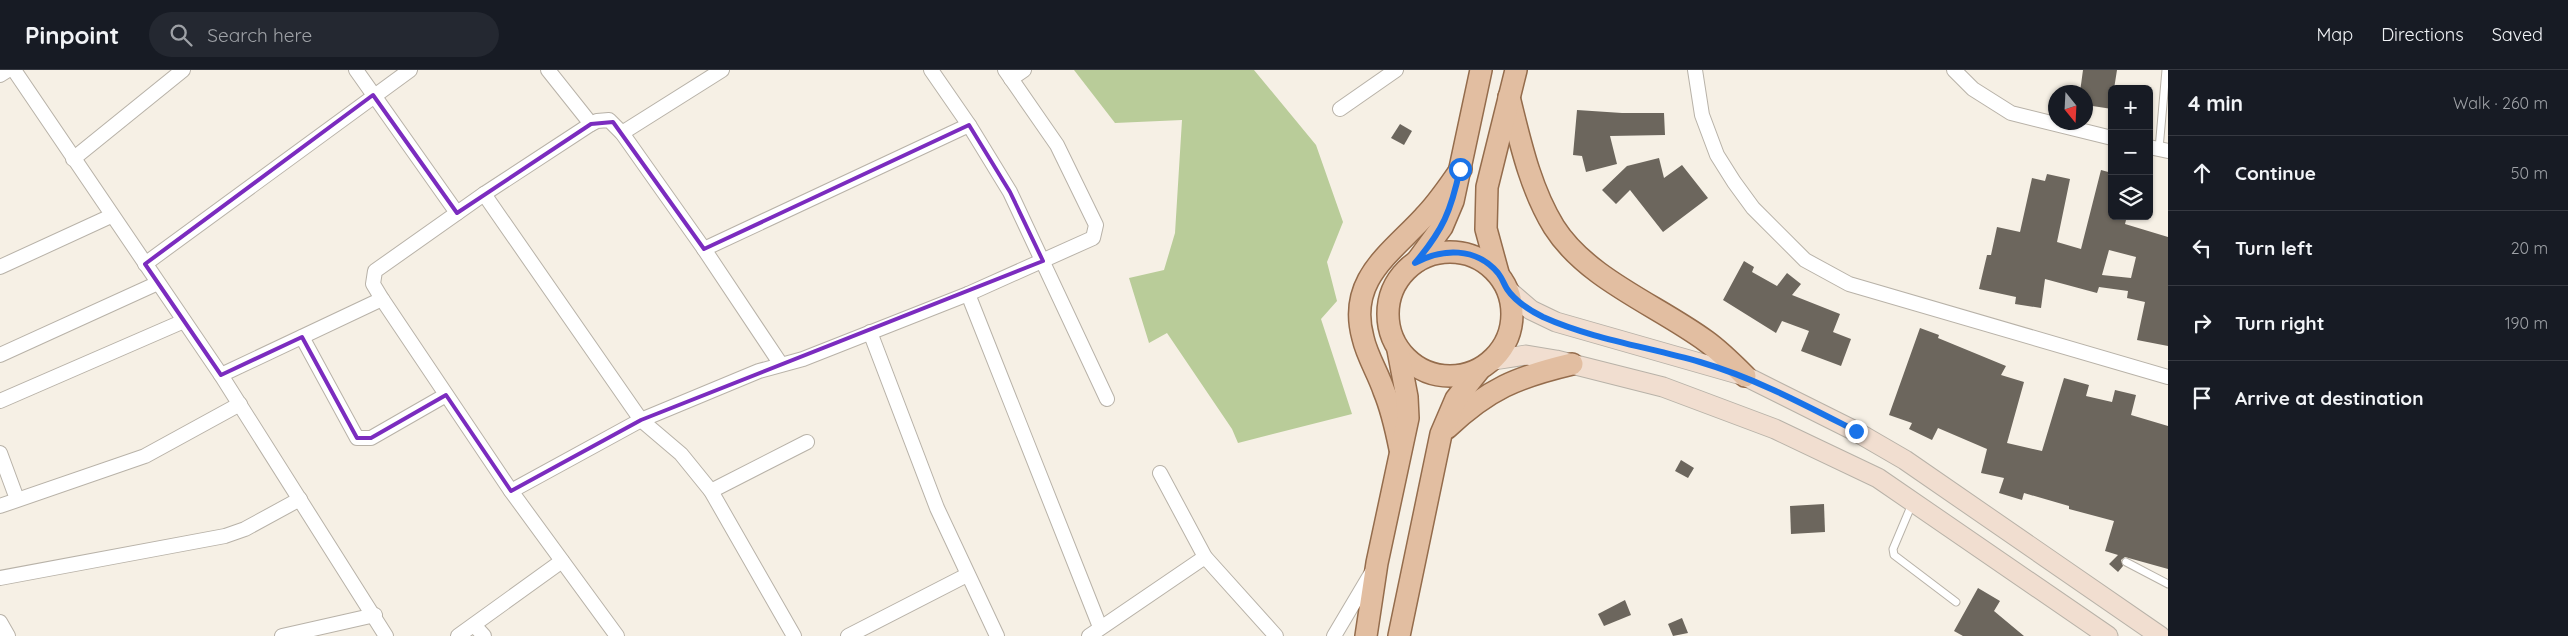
<!DOCTYPE html>
<html lang="en">
<head>
<meta charset="utf-8">
<style>
	body { margin:0; font-family:Quicksand,sans-serif; background:#242831; color:#f1f3f6 }
	.controls { position:absolute; right:15px; top:15px; display:grid; overflow:hidden; border-radius:8px; box-shadow:0 1px 4px #0004 }
	.controls button { width:45px; height:45px; display:grid; place-items:center; padding:0; border:0; border-bottom:1px solid #363941; background:#171b24; color:#f1f3f6; font:25px sans-serif }
	.compass { position:absolute; left:2048px; top:15px; width:45px; height:45px; border-radius:50%; background:#171b24; box-shadow:0 1px 4px #0004; rotate:162deg }
	.stop { position:absolute; width:15px; height:15px; margin:-11px; border:4px solid #1a73e8; border-radius:50%; background:#fff }
	.stop.end { background:#1a73e8; border-color:#fff; box-shadow:0 1px 5px #0008 }
	.list { margin:0; padding:0; list-style:none }
	h2 { display:flex; justify-content:space-between; align-items:center; height:65px; margin:0; padding:0 20px; font-size:21px }
	h2 small { font-size:16px; font-weight:400; color:#9ea1a6 }
	.list li { display:grid; grid-template-columns:32px 1fr auto; gap:15px; align-items:center; box-sizing:border-box; height:75px; padding:0 20px; border-top:1px solid #363941 }
	.list b { display:block; font-size:19px; white-space:nowrap }
	.list em { font-size:16px; font-style:normal; color:#9ea1a6 }
	.icon { flex:none; width:28px; height:28px; fill:none; stroke:currentColor; stroke-width:2; stroke-linecap:round; stroke-linejoin:round }
	.map { position:relative; flex:none; width:2168px; height:566px; overflow:hidden }
	header { display:flex; align-items:center; gap:30px; box-sizing:border-box; height:70px; padding:0 25px; background:#171b24; border-bottom:1px solid #363941 }
	header strong { font-size:24px }
	nav { display:flex; gap:28px; margin-inline-start:auto; font-size:18px }
	.search { width:350px; height:45px; background:#242831; display:flex; align-items:center; gap:12px; box-sizing:border-box; padding:0 18px; border-radius:28px; color:#9ea1a6; font-size:19px }
	main { display:flex }
	aside { flex:1; background:#171b24 }
	.map>svg:first-child { display:block }
	.green { fill:#b9cc99 }
	.building { fill:#6c665d; fill-rule:evenodd }
	.lines { fill:none; stroke-linecap:round; stroke-linejoin:round }
	.service-casing { stroke:#b8b2a8; stroke-width:9 }
	.minor-casing { stroke:#b8b2a8; stroke-width:16 }
	.secondary-casing { stroke:#b8b2a8; stroke-width:21 }
	.primary-casing { stroke:#946c4c; stroke-width:24 }
	.service { stroke:#fff; stroke-width:7 }
	.minor { stroke:#fff; stroke-width:14 }
	.secondary { stroke:#f1ded0; stroke-width:19 }
	.primary { stroke:#e2bea1; stroke-width:21 }
	.route { stroke:#1a73e8; stroke-width:6 }
	.marked { fill:none; stroke:#7b2cbf; stroke-width:4; stroke-linejoin:round }
</style>
</head>
<body>
<header>
<strong>Pinpoint</strong>
<div class="search"><svg class="icon" aria-label="search" viewBox="0 0 24 24"><circle cx="10" cy="10" r="6"/><path d="M15 15l6 6"/></svg>Search here</div>
<nav><a>Map</a><a>Directions</a><a>Saved</a></nav>
</header>
<main>
<div class="map">
<svg width="2168" height="566" viewBox="0 0 2168 566">
	<rect width="100%" height="100%" fill="#f6f0e5"/>
	<!-- green -->
	<polygon class="green" points="1074,0 1254,0 1316,75 1343,152 1327,192 1337,231 1321,249 1352,344 1238,373 1232,359 1167,263 1149,273 1129,208 1164,200 1175,163 1182,50 1115,53"/>
	<!-- building -->
	<g class="building">
		<polygon points="2083,0 2117,0 2114,19 2112,19 2112,39 2086,35 2086,22 2080,22"/>
		<polygon points="1577,40 1622,43 1664,43 1665,65 1610,66 1617,94 1586,102 1582,86 1573,85"/>
		<polygon points="1400,54 1412,61 1404,75 1391,68"/>
		<polygon points="1659,88 1664,108 1682,95 1708,128 1663,162 1630,120 1616,134 1602,120 1627,96"/>
		<path d="M2101 100 2112 103V146H2127L2125 154 2168 167V276L2137 270 2145 232 2127 228 2128 221 2099 217 2097 223 2045 209 2041 238 2015 234 2016 227 1979 219 1987 185H1991L1997 157 2020 162 2032 108 2045 111 2047 104 2070 109 2057 172 2081 179ZM2109 180 2136 187 2131 208 2102 205Z"/>
		<polygon points="1744,191 1754,197 1752,202 1777,216 1787,203 1801,214 1792,225 1840,244 1833,262 1851,269 1841,296 1801,281 1809,261 1782,251 1776,263 1723,230"/>
		<polygon points="1920,258 1939,265 1938,268 2006,296 2001,305 2024,312 2007,373 2042,381 2064,308 2089,315 2086,326 2112,332 2115,320 2136,325 2131,345 2168,356 2168,499 2125,487 2121,490 2123,496 2118,502 2109,494 2118,485 2105,481 2114,451 2069,439 2069,436 2024,423 2022,430 1999,423 2004,408 1981,403 1987,379 1938,358 1932,370 1909,359 1912,353 1889,345"/>
		<polygon points="1681,390 1694,398 1688,408 1675,401"/>
		<polygon points="1824,434 1825,462 1791,464 1790,436"/>
		<polygon points="1978,518 2000,531 1994,541 2024,566 1963,566 1954,561"/>
		<polygon points="1625,530 1631,545 1604,556 1598,544"/>
		<polygon points="1682,548 1688,563 1673,566 1668,554"/>
	</g>
	<g class="lines">
		<!-- service casing -->
		<g class="service-casing">
			<g id="service">
				<polyline points="2159,79 2166,0"/>
				<polyline points="1912,434 1893,479 1894,485 1956,532"/>
				<polyline points="2126,492 2168,514"/>
			</g>
		</g>
		<!-- minor casing -->
		<g class="minor-casing">
			<g id="minor">
				<polyline points="14,0 221,305 386,566"/>
				<polyline points="356,0 457,143"/>
				<polyline points="548,0 591,54 597,51 609,50 622,63 704,179 780,293"/>
				<polyline points="931,0 969,55 1010,122 1107,329"/>
				<polyline points="1695,0 1702,45 1717,85 1734,112 1753,138 1805,190 1849,214 2168,307"/>
				<polyline points="1954,0 1973,19 2011,43 2112,68"/>
				<polyline points="0,5 8,0"/>
				<polyline points="1011,9 1024,0"/>
				<polyline points="1340,39 1396,0"/>
				<polyline points="591,54 484,124 375,201 373,214 382,229 511,421 617,566"/>
				<polyline points="622,63 722,0"/>
				<polyline points="2149,77 2168,81"/>
				<polyline points="73,89 183,0"/>
				<polyline points="484,124 641,350 681,384 711,421 794,566"/>
				<polyline points="704,179 969,55"/>
				<polyline points="145,194 410,0"/>
				<polyline points="0,197 111,146"/>
				<polyline points="968,224 1100,557"/>
				<polyline points="870,262 937,438 997,566"/>
				<polyline points="302,267 357,368 371,368 446,325"/>
				<polyline points="0,285 158,213"/>
				<polyline points="221,305 382,229"/>
				<polyline points="0,331 184,251"/>
				<polyline points="0,383 17,429"/>
				<polyline points="1160,403 1205,487 1276,566"/>
				<polyline points="511,421 641,350 759,301 803,289 968,224 1093,168 1096,155 1057,75 1005,0"/>
				<polyline points="711,421 807,372"/>
				<polyline points="0,436 145,386 240,334"/>
				<polyline points="0,508 225,466 245,459 300,429"/>
				<polyline points="0,552 8,566"/>
				<polyline points="474,555 484,566"/>
				<polyline points="282,566 375,545"/>
				<polyline points="458,566 562,491"/>
				<polyline points="848,566 967,505"/>
				<polyline points="1089,566 1205,487"/>
				<polyline points="1334,566 1372,502"/>
			</g>
		</g>
		<!-- secondary casing -->
		<g class="secondary-casing">
			<g id="secondary">
				<polyline points="1509,221 1531,240 1556,252 1745,306 1855,361 1905,390 2160,566"/>
				<polyline points="1494,290 1526,285 1556,290 1663,317 1775,359 1878,408 2108,566"/>
			</g>
		</g>
		<!-- primary casing -->
		<g class="primary-casing">
			<g id="primary">
				<path d="M1509 27C1520 71 1530 118 1554 157 1587 209 1657 235 1706 271 1720 281 1733 294 1745 306"/>
				<circle cx="1450" cy="244" r="62"/>
				<polyline points="1417,191 1442,157 1453,131 1481,0"/>
				<polyline points="1498,203 1486,159 1487,117 1516,0"/>
				<path d="M1447 358C1488 319 1517 307 1572 294"/>
				<path d="M1400 379C1396 359 1392 340 1384 321 1378 303 1367 286 1363 268 1347 210 1390 184 1424 147 1438 133 1449 116 1461 99"/>
				<polyline points="1366,566 1377,493 1408,348 1407,327 1398,280"/>
				<polyline points="1399,566 1441,364 1456,329 1479,300"/>
			</g>
		</g>
		<!-- service -->
		<use href="#service" class="service"/>
		<!-- minor -->
		<use href="#minor" class="minor"/>
		<!-- secondary -->
		<use href="#secondary" class="secondary"/>
		<!-- primary -->
		<use href="#primary" class="primary"/>
	</g>
	<g class="lines">
		<!-- route -->
		<path class="route" d="M1460 99C1451 141 1443 160 1415 193 1442 178 1476 177 1498 203 1502 208 1504 214 1507 219 1515 231 1531 241 1543 247 1592 269 1648 277 1700 292 1755 308 1805 335 1856 361"/>
	</g>
	<!-- marked area -->
	<path class="marked" d="M373 25 457 143 591 54 613 52 704 179 969 55 1010 122 1043 191 641 350 511 421 446 325 371 368H357L302 267 221 305 145 194Z"/>
</svg>
<div class="controls">
<button>+</button>
<button>−</button>
<button><svg class="icon" aria-label="layers" viewBox="0 0 24 24"><path d="M12 4l9 5-9 5-9-5zM3 14l9 5 9-5"/></svg></button>
</div>
<svg class="compass" viewBox="-18 -18 36 36"><path d="M0-13l5 13h-10z" fill="#e53935"/><path d="M0 13l5-13h-10z" fill="#9ea1a6"/></svg>
<div class="stop" style="left:1460px;top:99px"></div>
<div class="stop end" style="left:1856px;top:361px"></div>
</div>
<aside>
<h2>4 min<small>Walk · 260 m</small></h2>
<ul class="list">
<li><svg class="icon" aria-label="ahead" viewBox="0 0 24 24"><path d="M12 20V5M6 11l6-6 6 6"/></svg><div><b>Continue</b></div><em>50 m</em></li>
<li><svg class="icon" aria-label="left" viewBox="0 0 24 24"><path d="M17 20v-9H6M10 6l-5 5 5 5"/></svg><div><b>Turn left</b></div><em>20 m</em></li>
<li><svg class="icon" aria-label="right" viewBox="0 0 24 24"><path d="M7 20v-9h11M14 6l5 5-5 5"/></svg><div><b>Turn right</b></div><em>190 m</em></li>
<li><svg class="icon" aria-label="arrive" viewBox="0 0 24 24"><path d="M6 21V4h12l-3 4 3 4H6"/></svg><div><b>Arrive at destination</b></div></li>
</ul>
</aside>
</main>
</body>
</html>
